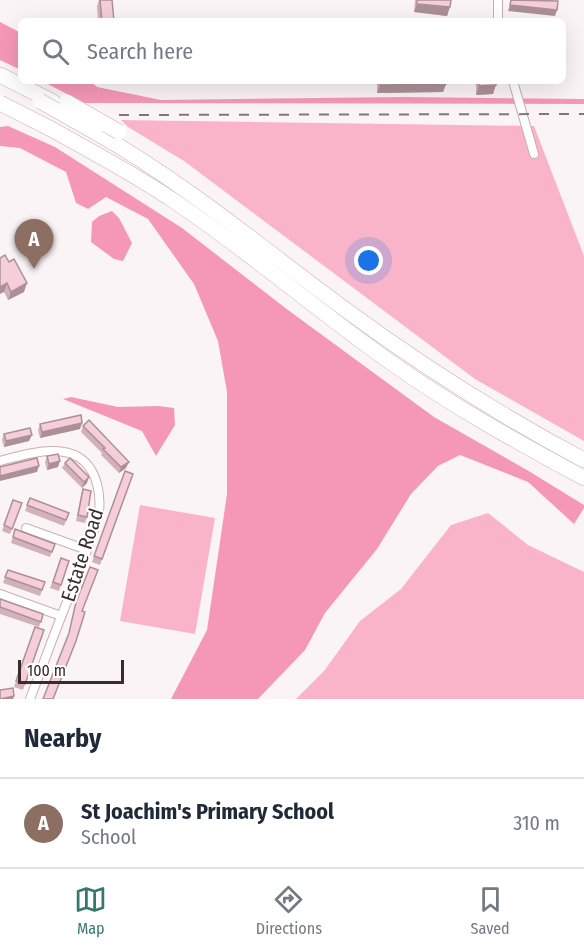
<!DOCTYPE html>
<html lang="en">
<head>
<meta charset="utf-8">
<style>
	body { margin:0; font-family:"Fira Sans Condensed",sans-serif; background:#f2f2f3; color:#1f2937 }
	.scale { position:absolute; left:18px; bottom:15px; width:106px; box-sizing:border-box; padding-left:6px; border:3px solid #382c30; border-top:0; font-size:16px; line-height:21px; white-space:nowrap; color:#382c30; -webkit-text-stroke:4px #fff; paint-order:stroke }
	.you { position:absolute; left:369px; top:261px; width:21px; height:21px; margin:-15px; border:4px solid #fff; border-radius:50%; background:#1a73e8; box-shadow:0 0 0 9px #1a73e833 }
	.badge { display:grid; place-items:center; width:39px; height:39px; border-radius:50%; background:#35796c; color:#fff; font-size:20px; font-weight:700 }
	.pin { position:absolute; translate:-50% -50px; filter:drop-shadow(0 2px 3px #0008) }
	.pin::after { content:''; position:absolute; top:32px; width:21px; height:18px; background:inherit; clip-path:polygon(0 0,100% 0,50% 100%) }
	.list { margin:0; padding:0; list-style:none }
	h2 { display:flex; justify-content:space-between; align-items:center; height:78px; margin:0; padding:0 24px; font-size:26px }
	h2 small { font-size:20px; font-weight:400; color:#747a83 }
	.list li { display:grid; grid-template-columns:39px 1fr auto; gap:18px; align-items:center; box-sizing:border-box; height:90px; padding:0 24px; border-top:2px solid #e0e1e3 }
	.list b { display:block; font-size:22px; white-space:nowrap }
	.list p { margin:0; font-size:20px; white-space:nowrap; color:#747a83 }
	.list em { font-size:20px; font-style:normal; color:#747a83 }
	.icon { flex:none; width:33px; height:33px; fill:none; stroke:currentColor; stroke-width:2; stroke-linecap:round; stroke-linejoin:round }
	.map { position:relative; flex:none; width:584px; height:699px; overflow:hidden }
	.search { position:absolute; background:#fff; box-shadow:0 6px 24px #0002; left:18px; right:18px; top:18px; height:66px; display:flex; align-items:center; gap:15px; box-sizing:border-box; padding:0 21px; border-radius:9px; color:#747a83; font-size:22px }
	.sheet { height:168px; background:#fff }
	nav { display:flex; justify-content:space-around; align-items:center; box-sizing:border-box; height:84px; border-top:2px solid #e0e1e3; background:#fff; font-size:16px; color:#747a83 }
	nav a { display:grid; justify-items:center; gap:3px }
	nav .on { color:#35796c }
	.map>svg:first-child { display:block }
	.green { fill:#fab4c9 }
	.forest { fill:#f598b7 }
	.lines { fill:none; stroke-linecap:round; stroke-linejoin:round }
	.minor-casing { stroke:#ccaeb6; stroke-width:10 }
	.motorway-casing { stroke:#ccaeb6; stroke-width:16 }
	.minor { stroke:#fff; stroke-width:8 }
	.motorway { stroke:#fff; stroke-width:15 }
	.rail { stroke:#81777b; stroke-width:2; stroke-dasharray:10 10; stroke-linecap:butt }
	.motorway-bridge-casing { stroke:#ccaeb6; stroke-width:16; stroke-linecap:butt }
	.motorway-bridge { stroke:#fff; stroke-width:15 }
	.wall { fill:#d3b1bb }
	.shaded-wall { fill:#ac9098 }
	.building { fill:#f5ced9; stroke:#ac9098; stroke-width:1.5 }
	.labels { text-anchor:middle; stroke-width:4.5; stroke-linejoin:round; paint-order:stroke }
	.street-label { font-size:20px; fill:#382c30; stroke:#fff }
</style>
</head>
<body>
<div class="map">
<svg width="584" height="699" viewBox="0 0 584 699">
	<rect width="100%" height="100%" fill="#fbf4f6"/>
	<!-- green -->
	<g class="green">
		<polygon points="121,120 534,126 584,256 584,441 475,379 184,161 128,127"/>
		<polygon points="140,505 215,518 195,634 120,621"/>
		<polygon points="488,513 528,545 584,572 584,699 296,699 324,671 360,621 401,589 451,525"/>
	</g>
	<!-- forest -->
	<g class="forest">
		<polygon points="0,22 21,33 21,70 0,60"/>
		<polygon points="42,81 90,81 97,87 161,100 403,97 584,99 584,104 84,103"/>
		<polygon points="8,126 55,147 182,228 288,310 434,417 527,470 584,505 584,508 574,524 528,482 460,455 438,466 411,494 377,549 325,613 305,650 258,699 171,699 207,630 227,494 227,392 218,341 194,284 148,219 106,197 88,209 76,203 66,172 20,148 0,146 0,127"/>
		<polygon points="112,211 119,218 132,243 123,261 114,259 91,242 92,222 99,216"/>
		<polygon points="71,397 118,407 158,406 174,408 175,425 156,456 142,431 63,399"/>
	</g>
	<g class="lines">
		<!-- minor casing -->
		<g class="minor-casing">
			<g id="minor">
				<polyline points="498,0 498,21"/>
				<polyline points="513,81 534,154"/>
				<path d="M0 461C34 452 84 436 97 484 100 496 101 507 97 520 90 546 79 571 69 597 55 631 43 665 30 699"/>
				<polyline points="26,528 87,550"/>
				<polyline points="0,594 61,616"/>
			</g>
		</g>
		<!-- motorway casing -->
		<g class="motorway-casing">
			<g id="motorway">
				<polyline points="0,75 53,102"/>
				<path d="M53 130C94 153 136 175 174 201 250 252 319 312 393 364 454 407 519 443 584 478"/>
				<path d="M95 132C185 183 263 249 346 310 422 366 501 416 584 460"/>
			</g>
		</g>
		<!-- minor -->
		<use href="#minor" class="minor"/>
		<!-- motorway -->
		<use href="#motorway" class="motorway"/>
		<!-- rail -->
		<polyline class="rail" points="119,115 584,114"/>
		<!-- motorway-bridge casing -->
		<g class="motorway-bridge-casing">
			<g id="motorway-bridge">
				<polyline points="40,101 95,132"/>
				<polyline points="67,102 119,132"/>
				<polyline points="0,103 53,130"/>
			</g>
		</g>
		<!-- motorway-bridge -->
		<use href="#motorway-bridge" class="motorway-bridge"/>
	</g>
	<!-- wall -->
	<g class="wall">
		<polygon points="99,0 112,0 114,21 98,21 97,6"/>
		<polygon points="415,0 451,0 447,16 414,12"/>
		<polygon points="377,81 446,81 446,84 443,92 377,93"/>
		<polygon points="476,81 496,81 493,94 476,95"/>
		<polygon points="0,258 24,292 8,300 4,292"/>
		<polygon points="82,423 80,429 40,438 38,430 40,424"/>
		<polygon points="83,426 126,468 119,473 101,455 102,453 81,432"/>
		<polygon points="4,434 29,441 4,447 2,440"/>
		<polygon points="47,456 58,467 47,470 45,462"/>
		<polygon points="65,463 87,483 82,488 62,468"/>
		<polygon points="125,471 133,474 100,565 92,562"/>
		<polygon points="83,489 87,517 85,523 76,521 81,495"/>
		<polygon points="30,498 69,513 64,526 25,511"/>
		<polygon points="13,500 22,503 10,534 2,531"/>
		<polygon points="15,529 55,544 50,557 11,543"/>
		<polygon points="61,558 69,561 59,591 50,588"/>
		<polygon points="8,570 45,582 40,596 3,583"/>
		<polygon points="0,599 43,614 39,627 0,614"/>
		<polygon points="35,627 25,684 23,690 14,687"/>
	</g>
	<!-- shaded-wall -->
	<g class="shaded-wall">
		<polygon points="417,4 450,7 447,16 414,12"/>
		<polygon points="510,5 557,10 555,16 508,11"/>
		<polygon points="106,81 115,81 105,83"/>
		<polygon points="446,84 443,92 377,93 380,85"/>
		<polygon points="496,85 493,94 476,95 479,86"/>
		<polygon points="7,283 4,292 0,294 0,287"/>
		<polygon points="27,283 24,292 8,300 11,292"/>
		<polygon points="82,423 80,429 40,438 42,432"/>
		<polygon points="32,435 29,441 4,447 6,441"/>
		<polygon points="60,461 58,467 47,470 49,464"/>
		<polygon points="129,462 126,468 119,473 121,467"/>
		<polygon points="39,466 37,472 0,481 0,476"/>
		<polygon points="89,477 87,483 82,488 84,482"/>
		<polygon points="14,696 13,699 0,699"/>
	</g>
	<!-- building -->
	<g class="building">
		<polygon points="100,0 112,0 114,21 102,21"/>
		<polygon points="417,0 451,0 450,7 417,4"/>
		<polygon points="511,0 558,1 557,10 510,5"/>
		<polygon points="380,81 446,81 446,84 380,85"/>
		<polygon points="479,81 496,81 496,85 479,86"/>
		<polygon points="5,255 9,262 14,259 27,283 11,292 7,283 0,287 0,258"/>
		<polygon points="81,415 82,423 42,432 40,424"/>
		<polygon points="89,420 129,462 121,467 103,449 105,448 83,426"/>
		<polygon points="30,428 32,435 6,441 4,434"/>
		<polygon points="58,454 60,461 49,464 47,456"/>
		<polygon points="37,458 39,466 0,476 0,467"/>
		<polygon points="70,458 89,477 84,482 65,463"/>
		<polygon points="125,471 133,474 102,559 94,556"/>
		<polygon points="83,489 91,491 87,517 78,515"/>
		<polygon points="30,498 69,513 66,520 27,505"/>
		<polygon points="13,500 22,503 12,529 4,525"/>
		<polygon points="15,529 55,544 52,552 13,537"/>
		<polygon points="61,558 69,561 61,585 53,582"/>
		<polygon points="90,567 98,570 82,611 85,612 76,641 53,699 43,699 69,633 76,602"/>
		<polygon points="8,570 45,582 42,590 5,577"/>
		<polygon points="0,599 43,614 41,622 0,607"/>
		<polygon points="35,627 44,630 25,684 16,681"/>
		<polygon points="13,688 14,696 0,699 0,690"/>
	</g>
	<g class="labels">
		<!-- street labels -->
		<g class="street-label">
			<text transform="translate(82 555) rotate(-72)" y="7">Estate Road</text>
		</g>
	</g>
</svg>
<div class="scale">100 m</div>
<div class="you"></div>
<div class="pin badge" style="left:34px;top:269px;background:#8d6e63">A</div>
<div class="search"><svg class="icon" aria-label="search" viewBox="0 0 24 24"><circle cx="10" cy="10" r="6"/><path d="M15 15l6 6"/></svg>Search here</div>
</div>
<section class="sheet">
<h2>Nearby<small></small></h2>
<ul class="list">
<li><span class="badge" style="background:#8d6e63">A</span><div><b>St Joachim's Primary School</b><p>School</p></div><em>310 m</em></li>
</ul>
</section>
<nav>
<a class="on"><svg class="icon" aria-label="map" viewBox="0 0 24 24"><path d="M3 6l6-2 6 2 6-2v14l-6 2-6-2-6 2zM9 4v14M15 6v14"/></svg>Map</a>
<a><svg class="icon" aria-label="directions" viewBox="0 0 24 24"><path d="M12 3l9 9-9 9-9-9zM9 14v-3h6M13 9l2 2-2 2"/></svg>Directions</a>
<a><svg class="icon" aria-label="saved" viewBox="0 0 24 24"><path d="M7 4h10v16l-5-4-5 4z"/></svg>Saved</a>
</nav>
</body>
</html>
